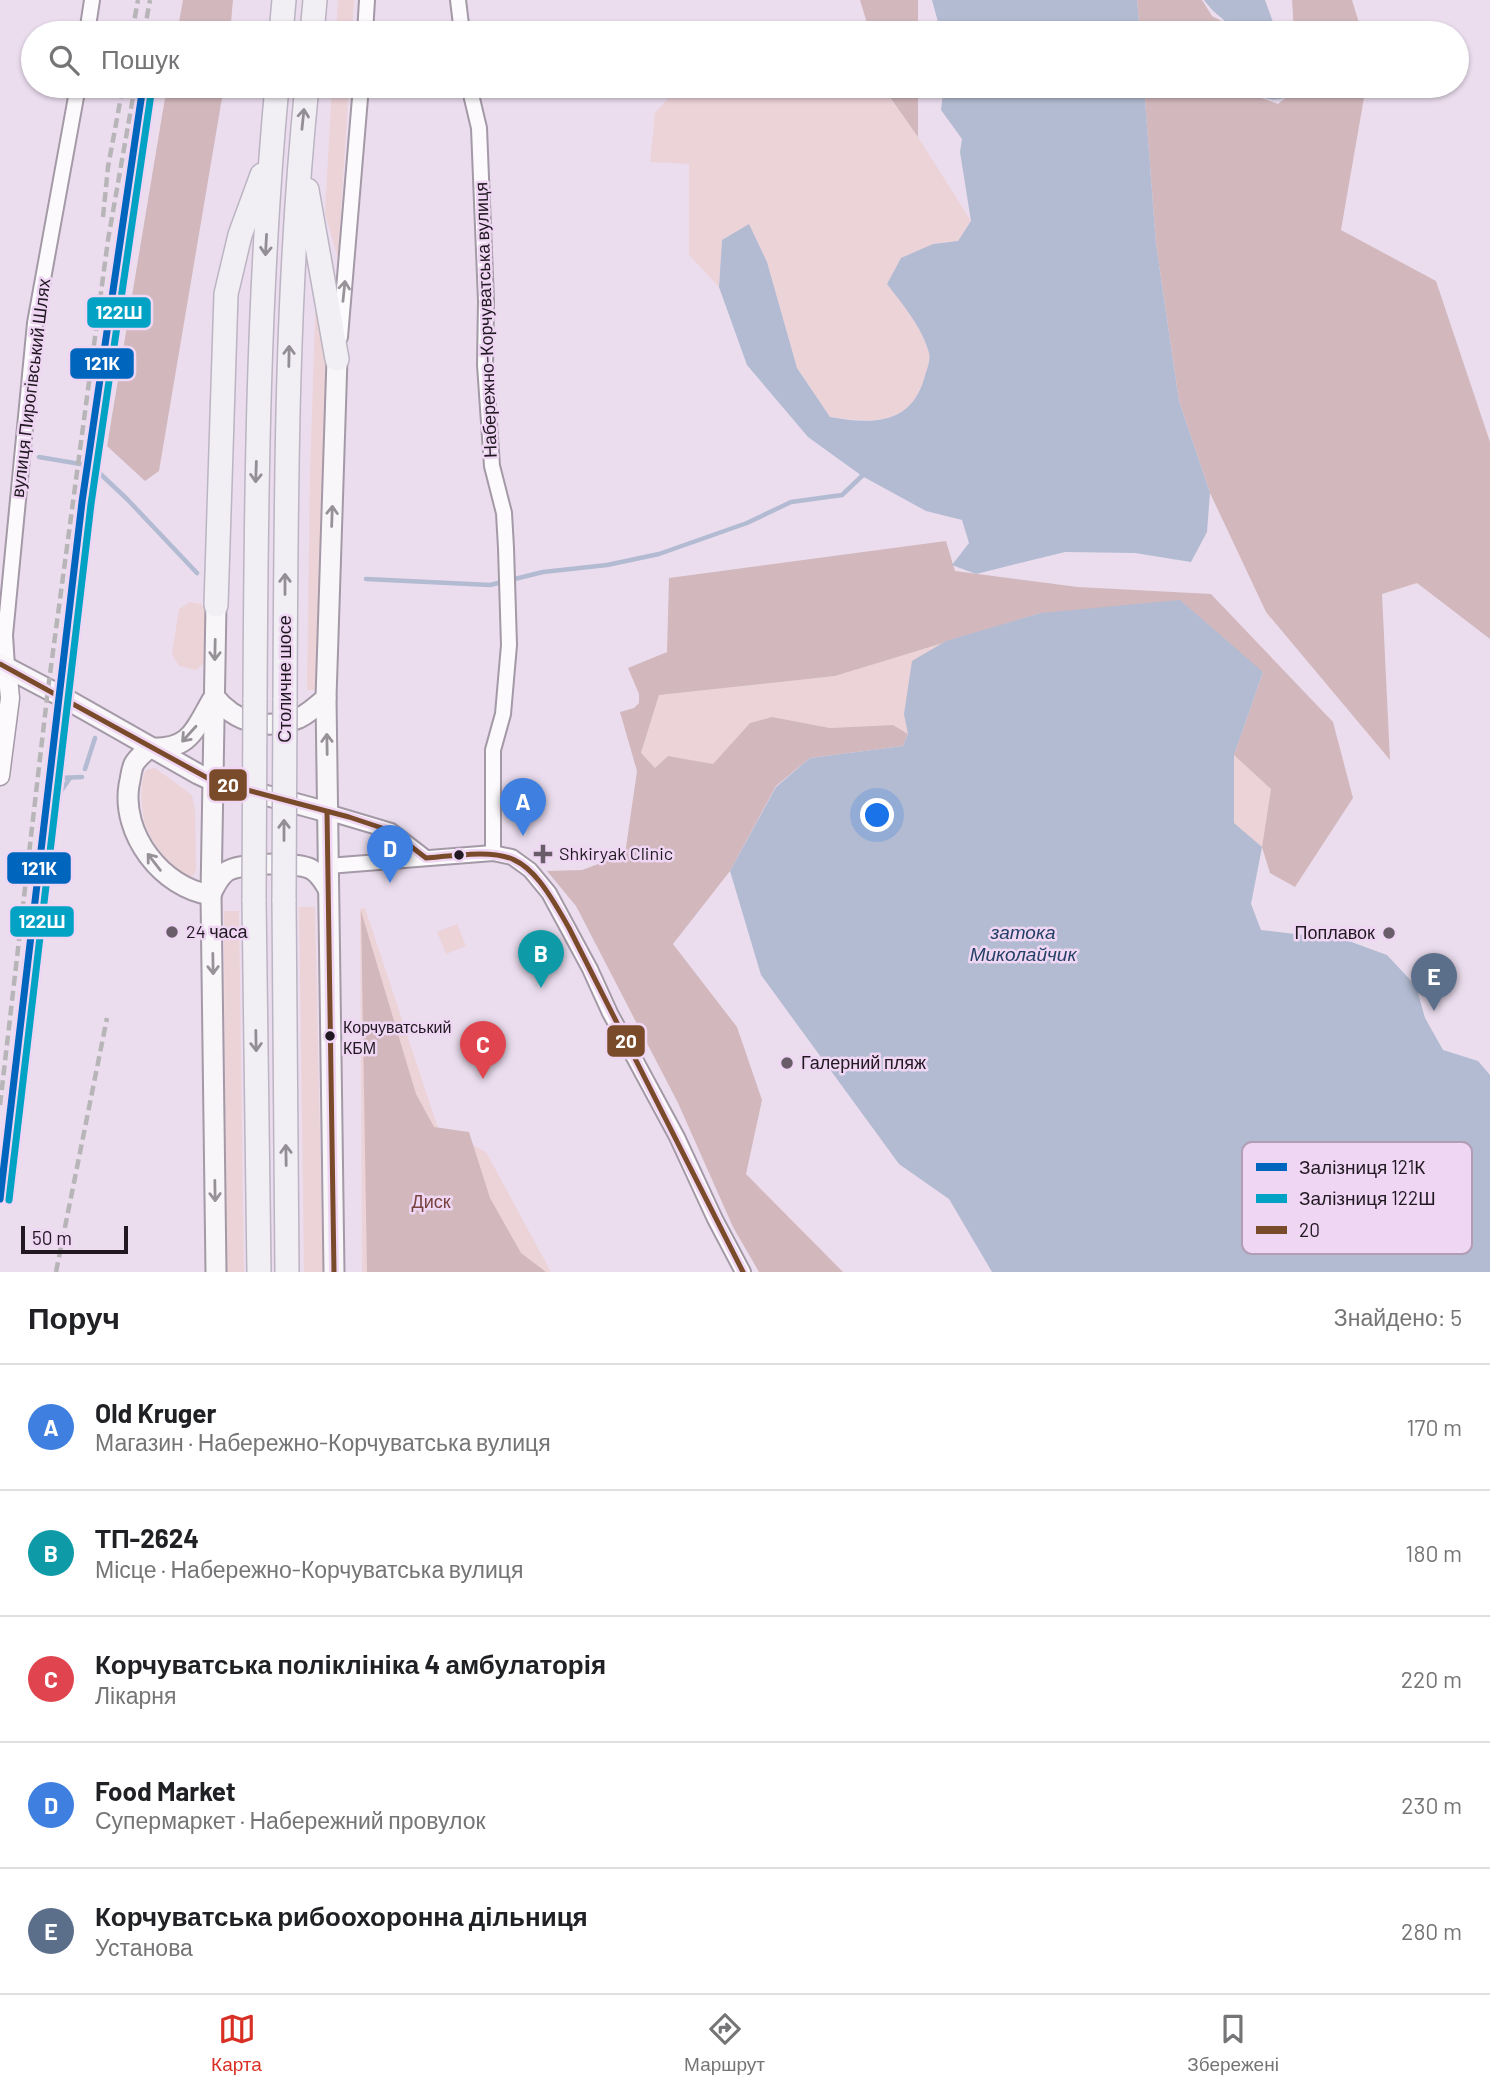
<!DOCTYPE html>
<html lang="uk">
<head>
<meta charset="utf-8">
<style>
	body { margin:0; font-family:Barlow,sans-serif; background:#f2f2f2; color:#202124 }
	.scale { position:absolute; left:21px; bottom:18px; width:107px; box-sizing:border-box; padding-left:7px; border:4px solid #211822; border-top:0; font-size:19px; line-height:24px; white-space:nowrap; color:#211822; -webkit-text-stroke:5px #efd7f4; paint-order:stroke }
	.you { position:absolute; left:878px; top:816px; width:24px; height:24px; margin:-18px; border:5px solid #fff; border-radius:50%; background:#1a73e8; box-shadow:0 0 0 10px #1a73e833 }
	.badge { display:grid; place-items:center; width:46px; height:46px; border-radius:50%; background:#d93025; color:#fff; font-size:23px; font-weight:700 }
	.pin { position:absolute; translate:-50% -58px; filter:drop-shadow(0 2px 4px #0008) }
	.pin::after { content:''; position:absolute; top:37px; width:24px; height:21px; background:inherit; clip-path:polygon(0 0,100% 0,50% 100%) }
	.list { margin:0; padding:0; list-style:none }
	h2 { display:flex; justify-content:space-between; align-items:center; height:91px; margin:0; padding:0 28px; font-size:30px }
	h2 small { font-size:23px; font-weight:400; color:#757577 }
	.list li { display:grid; grid-template-columns:46px 1fr auto; gap:21px; align-items:center; box-sizing:border-box; height:126px; padding:0 28px; border-top:2px solid #e0e0e0 }
	.list b { display:block; font-size:26px; white-space:nowrap }
	.list p { margin:0; font-size:23px; white-space:nowrap; color:#757577 }
	.list em { font-size:23px; font-style:normal; color:#757577 }
	.icon { flex:none; width:38px; height:38px; fill:none; stroke:currentColor; stroke-width:2; stroke-linecap:round; stroke-linejoin:round }
	.map { position:relative; flex:none; width:1490px; height:1272px; overflow:hidden }
	.search { position:absolute; background:#fff; box-shadow:0 2px 5px #0004; left:21px; right:21px; top:21px; height:77px; display:flex; align-items:center; gap:18px; box-sizing:border-box; padding:0 24px; border-radius:38px; color:#757577; font-size:26px }
	.sheet { height:721px; background:#fff }
	nav { display:flex; justify-content:space-around; align-items:center; box-sizing:border-box; height:98px; border-top:2px solid #e0e0e0; background:#fff; font-size:19px; color:#757577 }
	nav a { display:grid; justify-items:center; gap:4px }
	nav .on { color:#d93025 }
	.map>svg:first-child { display:block }
	.green { fill:#ecd3d8 }
	.forest { fill:#d2b8bd }
	.water { fill:#b2bbd2 }
	.lines { fill:none; stroke-linecap:round; stroke-linejoin:round }
	.stream { stroke:#b2bbd2; stroke-width:4.5 }
	.minor-casing { stroke:#a499a6; stroke-width:18 }
	.tertiary-casing { stroke:#a499a6; stroke-width:21 }
	.secondary-casing { stroke:#a499a6; stroke-width:23 }
	.trunk-casing { stroke:#bbb4c2; stroke-width:26 }
	.minor { stroke:#fcfafc; stroke-width:14 }
	.tertiary { stroke:#fcfafc; stroke-width:18 }
	.secondary { stroke:#f8f6f9; stroke-width:19 }
	.trunk { stroke:#f1eef4; stroke-width:23 }
	.rail { stroke:#b8b5b8; stroke-width:4.5; stroke-dasharray:10 5; stroke-linecap:butt }
	.trunk-bridge-casing { stroke:#bbb4c2; stroke-width:26; stroke-linecap:butt }
	.trunk-bridge { stroke:#f1eef4; stroke-width:23 }
	.bus-1-casing { stroke:#efd7f4; stroke-width:10 }
	.bus-1 { stroke:#7a4b2a; stroke-width:5 }
	.rail-1-casing { stroke:#efd7f4; stroke-width:12 }
	.rail-2-casing { stroke:#efd7f4; stroke-width:12 }
	.rail-1 { stroke:#0065bd; stroke-width:7 }
	.rail-2 { stroke:#02a2c5; stroke-width:7 }
	.oneway { stroke:#938e96 }
	.oneway2 { stroke:#99949a }
	.oneway3 { stroke:#979298 }
	.poi-dot { fill:#685d69; stroke:#efd7f4; stroke-width:2.5 }
	.bus-dot { fill:#211822; stroke:#efd7f4; stroke-width:2.5 }
	.labels { text-anchor:middle; stroke-width:5; stroke-linejoin:round; paint-order:stroke }
	.bus-label { font-size:16px; fill:#211822; stroke:#efd7f4; text-anchor:start }
	.street-label { font-size:18px; fill:#211822; stroke:#efd7f4 }
	.poi-label { font-size:18px; fill:#211822; stroke:#efd7f4; text-anchor:start }
	.park-label { font-size:18px; fill:#78433f; stroke:#efd7f4 }
	.water-label { font-size:19px; font-style:italic; fill:#254167; stroke:#efd7f4 }
	.key { fill:#efd7f4; stroke:#b19eb5; stroke-width:2 }
	.key-label { font-size:19px; fill:#211822 }
	.line-badge { stroke:#efd7f4; stroke-width:2.5 }
	.badge-label { font-size:19px; text-anchor:middle; font-weight:bold; fill:#fff }
</style>
</head>
<body>
<div class="map">
<svg width="1490" height="1272" viewBox="0 0 1490 1272">
	<rect width="100%" height="100%" fill="#ebddee"/>
	<!-- green -->
	<g class="green">
		<polygon points="338,0 354,0 352,33 336,33"/>
		<polygon points="332,86 349,86 338,259 325,213"/>
		<path d="M679 86H885L887 94 918 137 971 221 958 241 933 244 888 283C903 305 922 327 929 353 931 361 926 371 924 379 910 426 871 423 830 417L797 368 767 262 749 225 722 240 719 287 689 255V164L650 162 655 113Z"/>
		<polygon points="316,285 327,343 319,690 307,690 310,473"/>
		<polygon points="1180,600 1271,789 1262,847 1242,846 1202,838"/>
		<polygon points="190,602 201,604 206,611 204,663 196,670 179,666 172,654 179,609"/>
		<polygon points="999,625 955,765 893,725 830,728 772,717 750,723 713,764 668,756 655,769 641,754 659,695 835,676"/>
		<path d="M155 768 192 795 195 809 196 870 194 875 188 878C174 866 159 853 150 836 141 821 138 785 146 770Z"/>
		<polygon points="299,907 315,907 323,1272 304,1272"/>
		<polygon points="365,908 438,1128 486,1152 551,1272 362,1272 360,909"/>
		<polygon points="224,911 239,911 244,1272 225,1272"/>
		<polygon points="457,924 466,946 446,954 437,932"/>
	</g>
	<!-- forest -->
	<g class="forest">
		<polygon points="183,0 233,0 230,33 177,33"/>
		<polygon points="860,0 918,0 918,33 870,33"/>
		<polygon points="1137,0 1202,0 1212,16 1227,24 1231,33 1140,33"/>
		<polygon points="1292,0 1352,0 1362,33 1294,33"/>
		<polygon points="167,86 224,86 159,471 145,481 107,446"/>
		<polygon points="885,86 918,86 918,137 887,93"/>
		<polygon points="1144,86 1247,86 1256,96 1278,104 1292,92 1292,86 1366,86 1341,230 1436,281 1490,442 1490,639 1417,583 1382,594 1390,760 1266,612 1210,493 1179,401 1156,244"/>
		<polygon points="946,541 955,571 1078,587 1211,594 1333,722 1353,798 1295,887 1270,873 1262,847 1271,789 1234,755 1263,672 1041,613 835,676 659,695 641,753 655,768 668,756 713,764 750,723 772,717 830,728 893,725 908,734 903,746 810,758 776,786 730,871 673,944 737,1027 762,1100 746,1174 843,1272 759,1272 733,1227 678,1103 576,906 547,871 582,870 625,854 637,771 620,712 634,708 639,703 639,694 628,668 667,652 669,578"/>
		<polygon points="361,911 416,1094 434,1127 469,1132 490,1198 521,1253 546,1272 367,1272"/>
	</g>
	<!-- water -->
	<g class="water">
		<polygon points="932,0 1137,0 1140,33 941,33"/>
		<path d="M1204 0H1265L1277 33H1234C1225 17 1215 16 1204 0Z"/>
		<polygon points="586,21 601,21 602,33 571,33 579,24"/>
		<path d="M944 86H1144L1156 244 1179 401 1210 493 1207 532 1191 562 1135 553 1065 552 976 574 952 565 969 543 962 520 926 511 862 476 808 437 747 365 719 287 722 240 749 224 767 262 797 368 830 417C870 424 910 426 924 379 926 371 931 361 929 353 922 327 903 305 887 284L901 258 933 244 958 241 971 221 960 152 962 139 941 110Z"/>
		<path d="M1249 86H1286L1282 99C1267 101 1258 97 1249 86Z"/>
		<polygon points="1180,600 1263,672 1234,755 1234,823 1262,847 1251,904 1261,930 1346,940 1387,955 1416,986 1425,1018 1443,1050 1478,1061 1490,1075 1490,1272 992,1272 949,1199 899,1164 761,975 730,871 776,787 810,758 903,746 908,734 904,714 912,661 946,641 1041,613"/>
	</g>
	<g class="lines">
		<!-- stream -->
		<g class="stream">
			<polyline points="39,457 92,466 127,499 197,573"/>
			<polyline points="366,579 490,585 543,572 607,565 659,554 747,523 791,502 842,495 862,476"/>
			<polyline points="85,769 95,738"/>
			<polyline points="59,778 82,777"/>
			<polyline points="59,794 70,778"/>
			<polyline points="40,943 57,800"/>
		</g>
		<!-- minor casing -->
		<g class="minor-casing">
			<g id="minor">
				<polyline points="458,0 462,33"/>
				<polyline points="87,33 92,0"/>
				<polyline points="365,33 367,0"/>
				<polyline points="469,86 479,128 486,301 485,365 492,466 504,513 506,548 509,645 503,714 493,750 493,853"/>
				<polyline points="340,337 361,86"/>
				<polyline points="7,667 5,635 35,323 78,86"/>
				<polyline points="327,812 391,831 426,858"/>
				<polyline points="328,866 493,853 512,857 530,870 549,893 590,969 610,1013 677,1137 715,1219 743,1272"/>
			</g>
		</g>
		<!-- tertiary casing -->
		<g class="tertiary-casing">
			<polyline id="tertiary" points="0,776 10,698 7,667"/>
		</g>
		<!-- secondary casing -->
		<g class="secondary-casing">
			<g id="secondary">
				<polyline points="216,605 211,895 216,1272"/>
				<polyline points="0,664 59,695 198,774 213,781 327,812"/>
				<path d="M214 696C235 723 267 731 299 718 308 714 318 705 326 698"/>
				<path d="M211 894C215 886 219 877 226 872 239 862 296 862 311 869 320 874 323 881 328 889"/>
				<path d="M211 895C162 888 121 834 129 785 131 777 131 770 134 764 138 757 144 753 149 748 190 750 194 731 212 700"/>
				<polyline points="334,1272 326,698 337,359"/>
			</g>
		</g>
		<!-- trunk casing -->
		<g class="trunk-casing">
			<g id="trunk">
				<polyline points="281,33 284,0"/>
				<polyline points="312,33 315,0"/>
				<polyline points="307,190 337,359"/>
				<polyline points="216,605 226,294 240,235 262,175"/>
				<path d="M255 700C256 495 258 290 277 86"/>
				<path d="M285 701C286 495 286 290 307 86"/>
				<polyline points="254,899 259,1272"/>
				<polyline points="284,899 287,1272"/>
			</g>
		</g>
		<!-- minor -->
		<use href="#minor" class="minor"/>
		<!-- tertiary -->
		<use href="#tertiary" class="tertiary"/>
		<!-- secondary -->
		<use href="#secondary" class="secondary"/>
		<!-- trunk -->
		<use href="#trunk" class="trunk"/>
		<!-- rail -->
		<g class="rail">
			<polyline points="132,33 138,0"/>
			<polyline points="144,33 150,0"/>
			<polyline points="103,217 108,167 123,86"/>
			<polyline points="0,1105 48,689 108,240 135,86"/>
			<polyline points="56,1272 107,1018"/>
		</g>
		<!-- trunk-bridge casing -->
		<g class="trunk-bridge-casing">
			<g id="trunk-bridge">
				<polyline points="254,899 255,700"/>
				<polyline points="284,899 285,701"/>
			</g>
		</g>
		<!-- trunk-bridge -->
		<use href="#trunk-bridge" class="trunk-bridge"/>
		<!-- bus-1 casing -->
		<g class="bus-1-casing">
			<g id="bus-1">
				<path d="M0 664 213 781 349 817 391 831 426 858C514 849 524 848 569 928L743 1272"/>
				<polyline points="327,812 334,1272"/>
			</g>
		</g>
		<!-- bus-1 -->
		<use href="#bus-1" class="bus-1"/>
		<!-- rail-1 casing -->
		<g class="rail-1-casing">
			<polyline id="rail-1" points="0,1199 82,502 143,86"/>
		</g>
		<!-- rail-2 casing -->
		<g class="rail-2-casing">
			<polyline id="rail-2" points="9,1200 91,504 152,87"/>
		</g>
		<!-- rail-1 -->
		<use href="#rail-1" class="rail-1"/>
		<!-- rail-2 -->
		<use href="#rail-2" class="rail-2"/>
	</g>
	<!-- one-way arrows -->
	<defs><path id="oneway-shaft" d="M-6 0H5M1.5-3L5.5 0L1.5 3" fill="none" stroke-width="1.6" stroke-linecap="round" stroke-linejoin="round" transform="scale(1.75)"/></defs>
	<g class="oneway">
		<use href="#oneway-shaft" transform="translate(303 119) rotate(-84)"/>
		<use href="#oneway-shaft" transform="translate(266 245) rotate(93)"/>
		<use href="#oneway-shaft" transform="translate(289 356) rotate(-89)"/>
		<use href="#oneway-shaft" transform="translate(256 472) rotate(92)"/>
		<use href="#oneway-shaft" transform="translate(285 584) rotate(-90)"/>
		<use href="#oneway-shaft" transform="translate(284 830) rotate(-90)"/>
		<use href="#oneway-shaft" transform="translate(256 1041) rotate(89)"/>
		<use href="#oneway-shaft" transform="translate(286 1155) rotate(-91)"/>
	</g>
	<use class="oneway2" href="#oneway-shaft" transform="translate(344 291) rotate(-84)"/>
	<g class="oneway3">
		<use href="#oneway-shaft" transform="translate(332 516) rotate(-88)"/>
		<use href="#oneway-shaft" transform="translate(215 650) rotate(91)"/>
		<use href="#oneway-shaft" transform="translate(189 734) rotate(132)"/>
		<use href="#oneway-shaft" transform="translate(327 744) rotate(-91)"/>
		<use href="#oneway-shaft" transform="translate(154 862) rotate(-128)"/>
		<use href="#oneway-shaft" transform="translate(213 964) rotate(89)"/>
		<use href="#oneway-shaft" transform="translate(215 1191) rotate(89)"/>
	</g>
	<!-- markers -->
	<g class="poi-dot">
		<path d="M539.5 843.5h7v7h7v7h-7v7h-7v-7h-7v-7h7z"/>
		<circle cx="172" cy="932" r="7"/>
		<circle cx="1389" cy="933" r="7"/>
		<circle cx="787" cy="1063" r="7"/>
	</g>
	<g class="bus-dot">
		<circle cx="459" cy="855" r="6"/>
		<circle cx="330" cy="1036" r="6"/>
	</g>
	<g class="labels">
		<!-- bus labels -->
		<g class="bus-label">
			<text x="343" y="1033">Корчуватський<tspan x="343" dy="21">КБМ</tspan></text>
		</g>
		<!-- street labels -->
		<g class="street-label">
			<text transform="translate(486 320) rotate(-92)" y="6">Набережно-Корчуватська вулиця</text>
			<text transform="translate(31 388) rotate(-83)" y="6">вулиця Пирогівський Шлях</text>
			<text transform="translate(285 679) rotate(-90)" y="6">Столичне шосе</text>
		</g>
		<!-- poi labels -->
		<g class="poi-label">
			<text x="559" y="860">Shkiryak Clinic</text>
			<text x="186" y="938">24 часа</text>
			<text x="1375" y="939" text-anchor="end">Поплавок</text>
			<text x="801" y="1069">Галерний пляж</text>
		</g>
		<!-- park labels -->
		<g class="park-label">
			<text x="431" y="1208">Диск</text>
		</g>
		<!-- water labels -->
		<g class="water-label">
			<text x="1023" y="939">затока<tspan x="1023" dy="22">Миколайчик</tspan></text>
		</g>
	</g>
	<!-- legend -->
	<rect x="1242" y="1142" width="230" height="112" rx="10" class="key"/>
	<rect x="1256" y="1163" width="31" height="8" fill="#0065bd"/>
	<rect x="1256" y="1194" width="31" height="9" fill="#02a2c5"/>
	<rect x="1256" y="1226" width="31" height="8" fill="#7a4b2a"/>
	<g class="key-label">
		<text x="1299" y="1174">Залізниця 121К</text>
		<text x="1299" y="1205">Залізниця 122Ш</text>
		<text x="1299" y="1237">20</text>
	</g>
	<g class="line-badge">
		<rect x="86" y="296" width="66" height="33" rx="7" fill="#02a2c5"/>
		<rect x="69" y="347" width="66" height="33" rx="7" fill="#0065bd"/>
		<rect x="208" y="768" width="40" height="34" rx="7" fill="#7a4b2a"/>
		<rect x="6" y="851" width="66" height="34" rx="7" fill="#0065bd"/>
		<rect x="9" y="905" width="66" height="33" rx="7" fill="#02a2c5"/>
		<rect x="606" y="1024" width="40" height="34" rx="7" fill="#7a4b2a"/>
	</g>
	<g class="badge-label">
		<text x="119" y="319">122Ш</text>
		<text x="102" y="370">121К</text>
		<text x="228" y="792">20</text>
		<text x="39" y="875">121К</text>
		<text x="42" y="928">122Ш</text>
		<text x="626" y="1048">20</text>
	</g>
</svg>
<div class="scale">50 m</div>
<div class="you"></div>
<div class="pin badge" style="left:523px;top:836px;background:#3f7fe0">A</div>
<div class="pin badge" style="left:541px;top:988px;background:#0f9aa8">B</div>
<div class="pin badge" style="left:483px;top:1079px;background:#e0444e">C</div>
<div class="pin badge" style="left:390px;top:883px;background:#3f7fe0">D</div>
<div class="pin badge" style="left:1434px;top:1011px;background:#5c6f8a">E</div>
<div class="search"><svg class="icon" aria-label="search" viewBox="0 0 24 24"><circle cx="10" cy="10" r="6"/><path d="M15 15l6 6"/></svg>Пошук</div>
</div>
<section class="sheet">
<h2>Поруч<small>Знайдено: 5</small></h2>
<ul class="list">
<li><span class="badge" style="background:#3f7fe0">A</span><div><b>Old Kruger</b><p>Магазин · Набережно-Корчуватська вулиця</p></div><em>170 m</em></li>
<li><span class="badge" style="background:#0f9aa8">B</span><div><b>ТП-2624</b><p>Місце · Набережно-Корчуватська вулиця</p></div><em>180 m</em></li>
<li><span class="badge" style="background:#e0444e">C</span><div><b>Корчуватська поліклініка 4 амбулаторія</b><p>Лікарня</p></div><em>220 m</em></li>
<li><span class="badge" style="background:#3f7fe0">D</span><div><b>Food Market</b><p>Супермаркет · Набережний провулок</p></div><em>230 m</em></li>
<li><span class="badge" style="background:#5c6f8a">E</span><div><b>Корчуватська рибоохоронна дільниця</b><p>Установа</p></div><em>280 m</em></li>
</ul>
</section>
<nav>
<a class="on"><svg class="icon" aria-label="map" viewBox="0 0 24 24"><path d="M3 6l6-2 6 2 6-2v14l-6 2-6-2-6 2zM9 4v14M15 6v14"/></svg>Карта</a>
<a><svg class="icon" aria-label="directions" viewBox="0 0 24 24"><path d="M12 3l9 9-9 9-9-9zM9 14v-3h6M13 9l2 2-2 2"/></svg>Маршрут</a>
<a><svg class="icon" aria-label="saved" viewBox="0 0 24 24"><path d="M7 4h10v16l-5-4-5 4z"/></svg>Збережені</a>
</nav>
</body>
</html>
